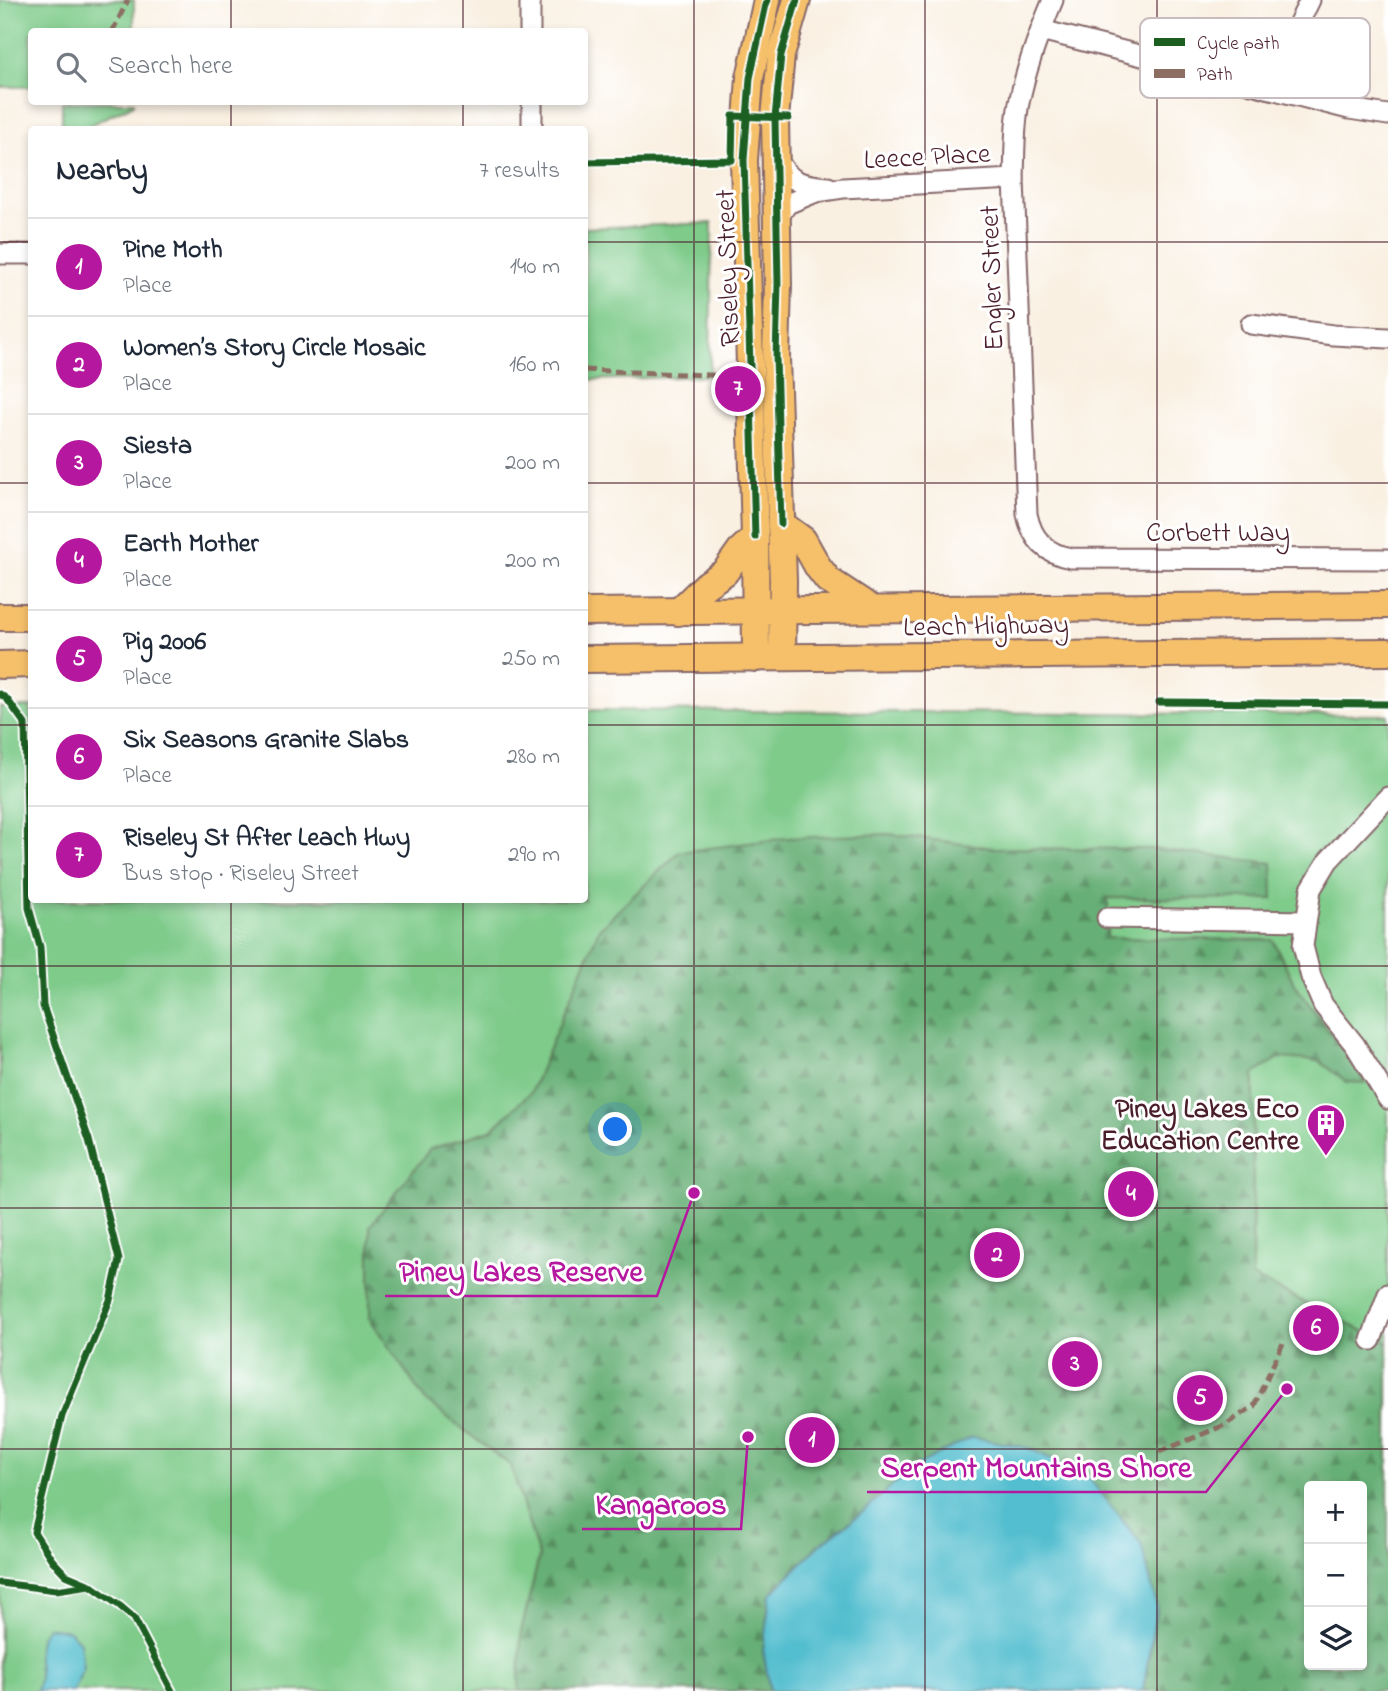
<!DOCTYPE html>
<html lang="en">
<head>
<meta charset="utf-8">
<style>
	body { margin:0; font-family:"Indie Flower",sans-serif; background:#f2f2f3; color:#1f2937 }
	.controls { position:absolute; right:21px; bottom:21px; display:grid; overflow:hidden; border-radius:7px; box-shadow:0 4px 10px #0003 }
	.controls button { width:63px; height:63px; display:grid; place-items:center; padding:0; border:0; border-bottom:2px solid #e0e1e3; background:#fff; color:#1f2937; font:35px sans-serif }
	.you { position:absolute; left:616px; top:1130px; width:24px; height:24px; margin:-18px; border:5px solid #fff; border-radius:50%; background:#1a73e8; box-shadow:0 0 0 10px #1a73e833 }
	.badge { display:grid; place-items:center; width:46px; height:46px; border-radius:50%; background:#b5179e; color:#fff; font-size:23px; font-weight:700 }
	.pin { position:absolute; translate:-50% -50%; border:4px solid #fff; box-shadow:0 2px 7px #0006 }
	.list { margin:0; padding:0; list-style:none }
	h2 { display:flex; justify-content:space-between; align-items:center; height:91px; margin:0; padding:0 28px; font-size:30px }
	h2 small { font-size:23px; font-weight:400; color:#747a83 }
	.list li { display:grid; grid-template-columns:46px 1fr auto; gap:21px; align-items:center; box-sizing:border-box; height:98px; padding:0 28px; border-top:2px solid #e0e1e3 }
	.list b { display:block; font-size:26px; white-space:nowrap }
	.list p { margin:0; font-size:23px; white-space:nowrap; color:#747a83 }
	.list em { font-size:23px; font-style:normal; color:#747a83 }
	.icon { flex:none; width:38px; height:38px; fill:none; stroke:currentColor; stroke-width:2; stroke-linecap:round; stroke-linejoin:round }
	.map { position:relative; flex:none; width:1388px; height:1691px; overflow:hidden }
	.search { position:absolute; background:#fff; box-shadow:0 4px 10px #0003; left:28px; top:28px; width:560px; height:77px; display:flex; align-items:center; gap:18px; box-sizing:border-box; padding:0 24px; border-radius:7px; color:#747a83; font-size:26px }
	.panel { position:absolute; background:#fff; box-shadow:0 4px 10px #0003; left:28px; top:126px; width:560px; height:777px; border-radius:7px }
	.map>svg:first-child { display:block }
	.green { fill:#7ecb8a; stroke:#64755a; stroke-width:2; fill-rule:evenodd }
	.forest { fill:url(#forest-firs); stroke:#586750; stroke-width:2; fill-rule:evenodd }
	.water { fill:#53becf; stroke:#4e6e7d; stroke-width:2 }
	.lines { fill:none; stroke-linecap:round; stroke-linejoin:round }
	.minor-casing { stroke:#87686b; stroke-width:23 }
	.highway-casing { stroke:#87686b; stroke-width:30 }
	.minor { stroke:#fff; stroke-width:19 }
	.highway { stroke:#f6c06b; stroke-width:26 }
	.quiet { stroke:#8d6e63; stroke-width:5; stroke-dasharray:10 5; stroke-linecap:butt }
	.cycleway-casing { stroke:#fff; stroke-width:11 }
	.cycleway { stroke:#1b5e20; stroke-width:7 }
	.grid { fill:none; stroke:#4a1f2b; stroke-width:2; stroke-opacity:0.55 }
	.labels { text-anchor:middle; stroke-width:6; stroke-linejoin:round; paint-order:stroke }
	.street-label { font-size:28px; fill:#4a1f2b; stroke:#fff }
	.poi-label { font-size:28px; font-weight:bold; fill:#4a1f2b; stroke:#fff; text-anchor:end }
	.key { fill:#fff; stroke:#c9bcbf; stroke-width:2 }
	.key-label { font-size:19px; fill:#4a1f2b }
	.leader { fill:none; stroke:#b5179e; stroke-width:2.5 }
	.callout-dot { fill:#b5179e; stroke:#fff; stroke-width:2.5 }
	.callout-label { font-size:30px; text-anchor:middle; font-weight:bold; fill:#b5179e; stroke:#fff; stroke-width:6; stroke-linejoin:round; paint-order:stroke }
</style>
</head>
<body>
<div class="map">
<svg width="1388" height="1691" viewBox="0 0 1388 1691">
	<defs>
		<pattern id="forest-firs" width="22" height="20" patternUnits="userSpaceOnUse" patternTransform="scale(1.75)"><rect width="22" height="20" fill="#66af76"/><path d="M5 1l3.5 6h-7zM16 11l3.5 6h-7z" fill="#568e61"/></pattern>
	</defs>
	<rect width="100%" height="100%" fill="#fff"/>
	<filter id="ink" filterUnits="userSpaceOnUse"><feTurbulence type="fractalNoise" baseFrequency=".0143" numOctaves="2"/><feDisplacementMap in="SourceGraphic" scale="14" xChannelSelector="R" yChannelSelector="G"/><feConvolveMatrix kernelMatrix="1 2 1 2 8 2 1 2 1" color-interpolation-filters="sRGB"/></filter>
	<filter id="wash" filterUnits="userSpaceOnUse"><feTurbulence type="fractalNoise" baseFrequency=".00686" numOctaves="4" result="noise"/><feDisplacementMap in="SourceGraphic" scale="28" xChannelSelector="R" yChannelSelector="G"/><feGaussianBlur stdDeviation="1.57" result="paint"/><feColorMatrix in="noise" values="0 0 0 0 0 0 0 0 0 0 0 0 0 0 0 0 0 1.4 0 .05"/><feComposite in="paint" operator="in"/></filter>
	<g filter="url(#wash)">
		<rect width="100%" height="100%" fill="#f9f0e2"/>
		<!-- green -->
		<g class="green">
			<polygon points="0,0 134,0 134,31 32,32 31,87 0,87"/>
			<polygon points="62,102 134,102 134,104 92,124 87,129 62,130"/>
			<polygon points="712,223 710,376 585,380 585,228"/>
			<path d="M0 707H31L32 900H584L585 710 1388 715V1691H0ZM1309 1486H1362V1665H1309Z"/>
		</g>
		<!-- forest -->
		<path class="forest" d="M888 834 994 848 1151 849 1272 863 1273 899 1108 898 1107 938 1273 940 1294 983 1366 1083 1347 1082 1319 1061 1279 1058 1254 1074 1252 1277 1388 1343V1691H1143L1157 1606 864 1511 817 1547 770 1595 763 1650 770 1691H519L521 1632 539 1557 511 1466 425 1400 370 1319V1226L430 1149 491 1130 531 1092 599 929 679 852 787 838ZM1309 1486H1362V1665H1309Z"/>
		<!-- water -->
		<g class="water">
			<polygon points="972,1437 1029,1448 1088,1477 1141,1544 1157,1606 1143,1691 770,1691 763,1650 770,1595 817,1547 864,1511 915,1466"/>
			<path d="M48 1627 69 1631 80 1642 83 1669 73 1691H36C46 1668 27 1651 48 1627Z"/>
		</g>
	</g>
	<g filter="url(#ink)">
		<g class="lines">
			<!-- minor casing -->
			<g class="minor-casing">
				<g id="minor">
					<polyline points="530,0 530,32"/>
					<path d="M1053 0C1039 33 1026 68 1019 103 1014 128 1015 154 1014 179L1027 514C1032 539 1046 554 1071 558L1388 559"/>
					<polyline points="1041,30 1349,109 1388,115"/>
					<polyline points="1267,88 1310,0"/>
					<polyline points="532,102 532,130"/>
					<path d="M776 157C790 183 799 184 828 187"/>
					<polyline points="776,221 787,204 816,192 843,188 1014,179"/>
					<polyline points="0,254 32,254"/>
					<polyline points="1251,324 1333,335 1388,338"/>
					<polyline points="1388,797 1328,861 1311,889 1303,946 1311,977 1323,1005 1355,1045 1388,1099"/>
					<polyline points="1107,918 1305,921"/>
					<polyline points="1371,1340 1388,1294"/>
				</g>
			</g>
			<!-- highway casing -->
			<g class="highway-casing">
				<g id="highway">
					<polyline points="781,524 803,540 818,567 828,580 872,609"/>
					<polyline points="584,612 1388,605"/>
					<polyline points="678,612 706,585 725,572 740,551 755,537"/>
					<polyline points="0,617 32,617"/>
					<polyline points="782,657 783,581 776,357 778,284 775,118 781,55 797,0"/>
					<polyline points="756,658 755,537 744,160 750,78 767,0"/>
					<polyline points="584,659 1388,652"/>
					<polyline points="0,665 32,664"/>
				</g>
			</g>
			<!-- minor -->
			<use href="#minor" class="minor"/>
			<!-- highway -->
			<use href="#highway" class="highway"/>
			<!-- quiet -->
			<g class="quiet">
				<polyline points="112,32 128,0"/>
				<polyline points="584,370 732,376"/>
				<polyline points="1159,1452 1225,1425 1254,1406 1284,1341"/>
			</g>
			<!-- cycleway casing -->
			<g class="cycleway-casing">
				<g id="cycleway">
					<polyline points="584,162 732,160 733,116 788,118"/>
					<polyline points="781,524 776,357 778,284 775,118 781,55 797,0"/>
					<polyline points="755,537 744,160 750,78 767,0"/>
					<polyline points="0,694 7,699 25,724 29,908 40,947 43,1006 89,1140 119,1260 110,1300 62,1416 34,1532 52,1560 66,1575 90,1585 120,1606 134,1618 172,1691"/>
					<polyline points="1159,702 1388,704"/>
					<polyline points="0,1583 56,1590 90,1585"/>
				</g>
			</g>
			<!-- cycleway -->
			<use href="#cycleway" class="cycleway"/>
		</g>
	</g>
	<!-- grid -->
	<path class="grid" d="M231 0V32M463 0V32M694 0V1691M925 0V1691M1157 0V1691M231 102V130M463 102V130M0 242H32M584 242H1388M0 483H32M584 483H1388M0 725H32M584 725H1388M231 900V1691M463 900V1691M0 966H1388M0 1208H1388M0 1449H1388"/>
	<!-- icons -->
	<defs>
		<g id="building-pin" transform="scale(2.0125)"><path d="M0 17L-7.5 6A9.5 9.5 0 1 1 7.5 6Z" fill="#b5179e" stroke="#fff"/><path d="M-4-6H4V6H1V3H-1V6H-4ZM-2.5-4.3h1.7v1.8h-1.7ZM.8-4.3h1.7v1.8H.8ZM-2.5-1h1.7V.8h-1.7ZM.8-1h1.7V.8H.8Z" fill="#fff"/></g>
	</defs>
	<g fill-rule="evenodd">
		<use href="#building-pin" x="1326" y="1123"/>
	</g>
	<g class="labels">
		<!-- street labels -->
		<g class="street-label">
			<text transform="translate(927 155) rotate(-3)" y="10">Leece Place</text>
			<text transform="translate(726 268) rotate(-92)" y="10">Riseley Street</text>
			<text transform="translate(990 278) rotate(-92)" y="10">Engler Street</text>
			<text x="1218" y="541">Corbett Way</text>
			<text transform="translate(986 624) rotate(-1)" y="10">Leach Highway</text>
		</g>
		<!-- poi labels -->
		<g class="poi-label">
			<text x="1299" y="1117">Piney Lakes Eco<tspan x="1299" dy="32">Education Centre</tspan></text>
		</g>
	</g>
	<!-- legend -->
	<rect x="1140" y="18" width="230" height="80" rx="10" class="key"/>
	<rect x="1154" y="38" width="31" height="8" fill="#1b5e20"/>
	<rect x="1154" y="69" width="31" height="9" fill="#8d6e63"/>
	<g class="key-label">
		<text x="1197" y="49">Cycle path</text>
		<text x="1197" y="80">Path</text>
	</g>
	<!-- callouts -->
	<path class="leader" d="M694 1193L657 1296H385M1287 1389L1206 1492H867M748 1437L741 1529H582"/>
	<g class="callout-dot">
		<circle cx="694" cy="1193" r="7"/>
		<circle cx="1287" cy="1389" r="7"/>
		<circle cx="748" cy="1437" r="7"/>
	</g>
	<g class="callout-label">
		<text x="521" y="1281">Piney Lakes Reserve</text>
		<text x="1036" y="1477">Serpent Mountains Shore</text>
		<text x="661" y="1514">Kangaroos</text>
	</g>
</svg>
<div class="controls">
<button>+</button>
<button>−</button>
<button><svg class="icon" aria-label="layers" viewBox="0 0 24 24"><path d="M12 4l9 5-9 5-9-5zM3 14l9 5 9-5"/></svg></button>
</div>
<div class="you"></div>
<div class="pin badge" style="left:812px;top:1440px">1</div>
<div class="pin badge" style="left:997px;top:1255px">2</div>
<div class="pin badge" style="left:1075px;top:1364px">3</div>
<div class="pin badge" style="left:1131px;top:1194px">4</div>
<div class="pin badge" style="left:1200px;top:1398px">5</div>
<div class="pin badge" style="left:1316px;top:1328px">6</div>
<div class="pin badge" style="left:738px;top:389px">7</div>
<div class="search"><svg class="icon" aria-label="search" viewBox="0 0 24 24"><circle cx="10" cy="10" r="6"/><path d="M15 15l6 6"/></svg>Search here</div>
<section class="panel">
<h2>Nearby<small>7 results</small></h2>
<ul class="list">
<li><span class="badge">1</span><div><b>Pine Moth</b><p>Place</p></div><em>140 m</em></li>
<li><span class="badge">2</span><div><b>Women’s Story Circle Mosaic</b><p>Place</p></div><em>160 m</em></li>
<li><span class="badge">3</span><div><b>Siesta</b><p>Place</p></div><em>200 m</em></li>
<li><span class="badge">4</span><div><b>Earth Mother</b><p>Place</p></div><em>200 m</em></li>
<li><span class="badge">5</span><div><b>Pig 2006</b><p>Place</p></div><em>250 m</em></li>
<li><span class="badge">6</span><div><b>Six Seasons Granite Slabs</b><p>Place</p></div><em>280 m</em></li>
<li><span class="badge">7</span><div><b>Riseley St After Leach Hwy</b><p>Bus stop · Riseley Street</p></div><em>290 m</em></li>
</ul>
</section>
</div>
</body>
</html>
